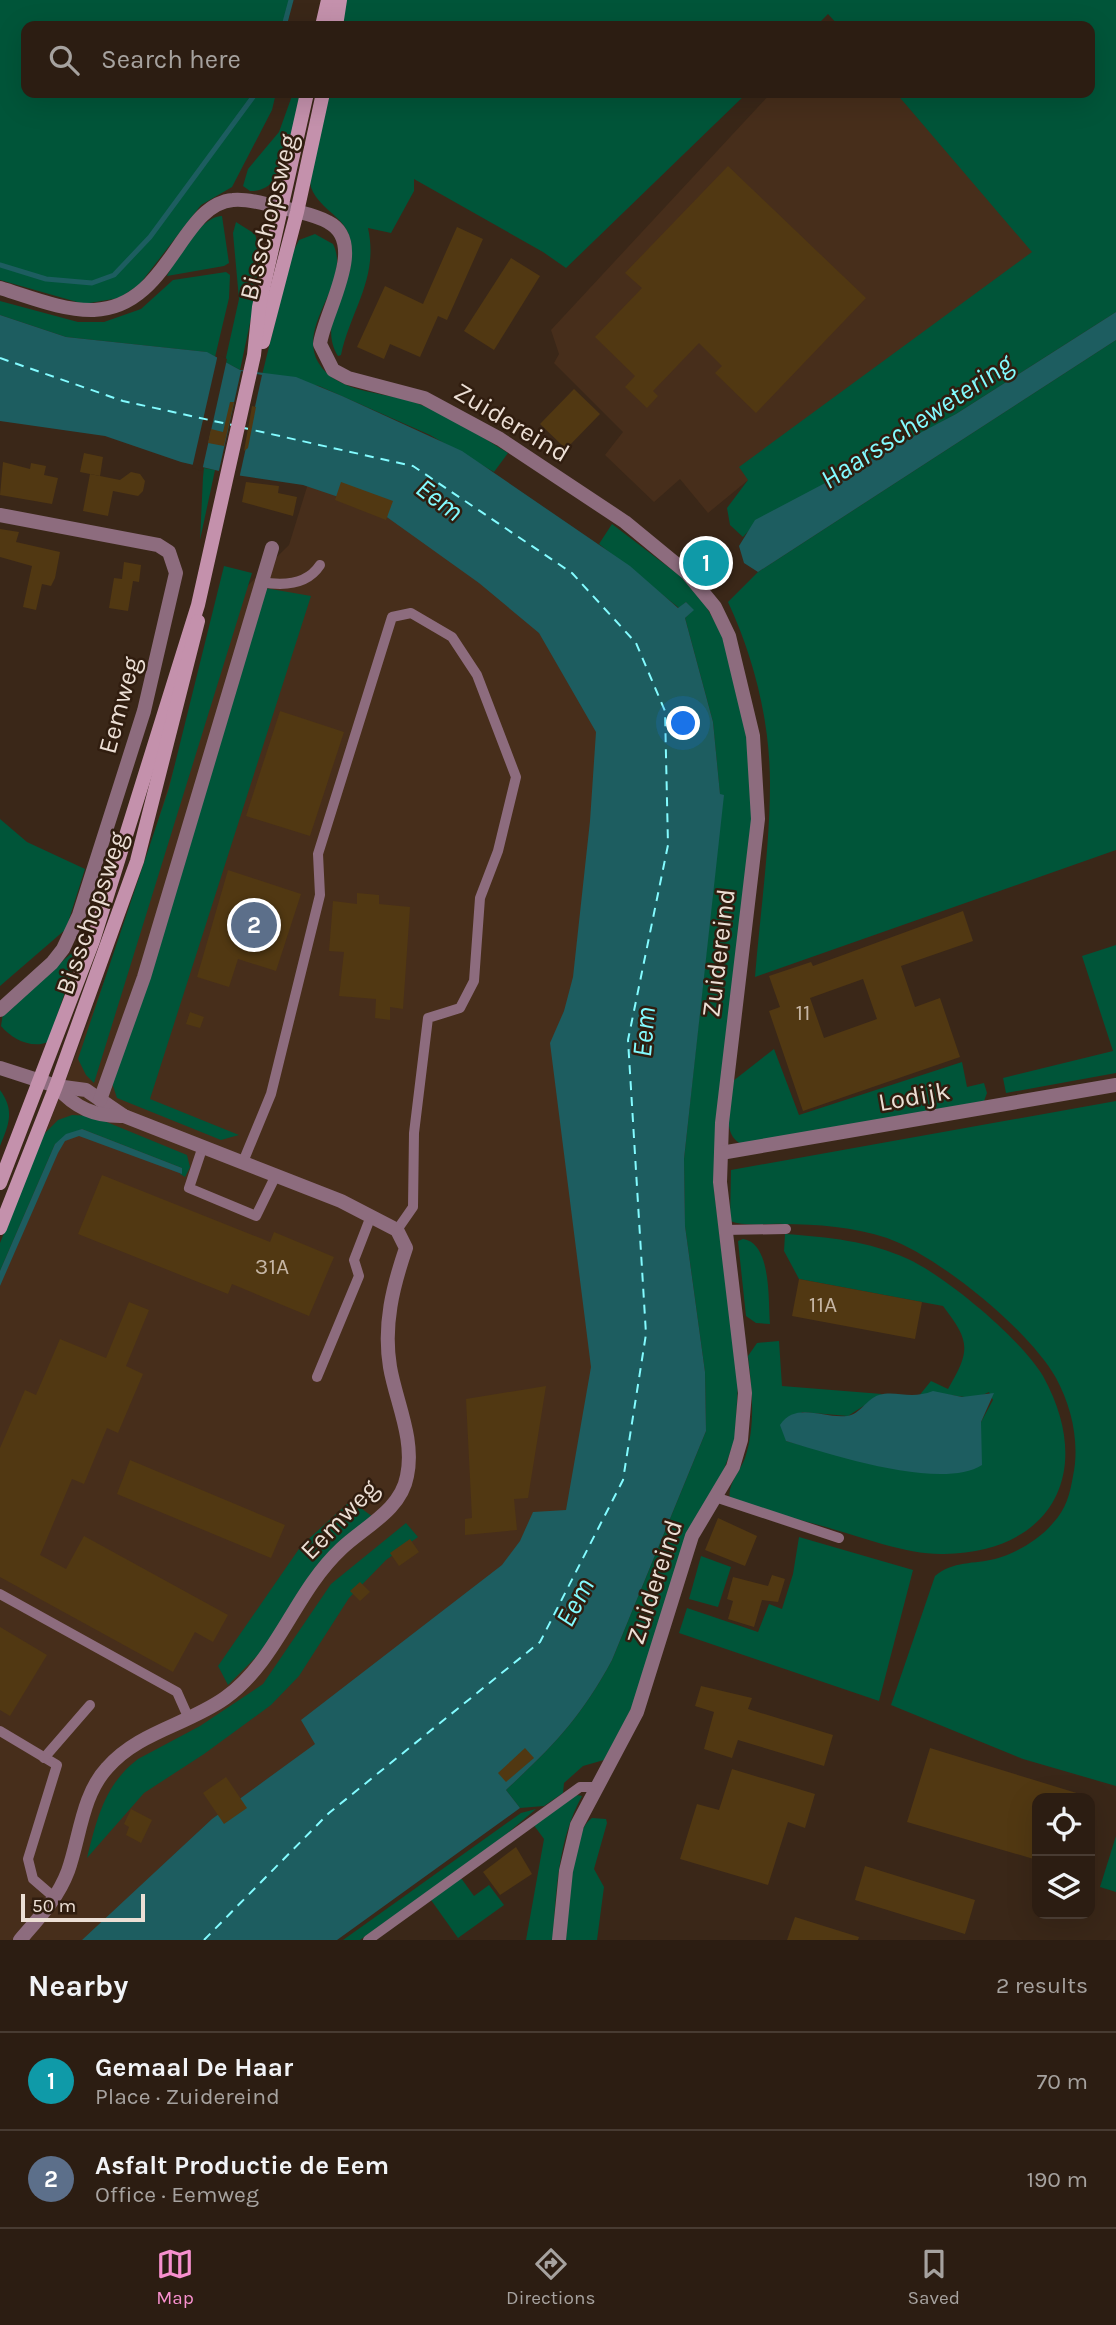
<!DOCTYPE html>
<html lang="en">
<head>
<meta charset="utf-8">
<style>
	body { margin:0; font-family:Karla,sans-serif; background:#34261b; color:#f1f3f6 }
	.controls { position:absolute; right:21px; bottom:21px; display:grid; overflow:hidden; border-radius:14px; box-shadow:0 7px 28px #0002 }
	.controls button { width:63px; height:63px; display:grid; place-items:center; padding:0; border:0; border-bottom:2px solid #483b32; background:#2c1d12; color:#f1f3f6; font:35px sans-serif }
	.scale { position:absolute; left:21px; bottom:18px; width:124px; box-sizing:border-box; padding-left:7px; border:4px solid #ecdfd5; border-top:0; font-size:19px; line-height:24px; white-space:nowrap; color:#ecdfd5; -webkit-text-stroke:5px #301d0f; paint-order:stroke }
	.you { position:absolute; left:684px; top:724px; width:24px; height:24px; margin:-18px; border:5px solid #fff; border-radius:50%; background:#1a73e8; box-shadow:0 0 0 10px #1a73e833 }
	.badge { display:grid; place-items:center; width:46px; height:46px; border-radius:50%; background:#f790ce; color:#fff; font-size:23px; font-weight:700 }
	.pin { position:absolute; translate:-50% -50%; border:4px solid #fff; box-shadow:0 2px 7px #0006 }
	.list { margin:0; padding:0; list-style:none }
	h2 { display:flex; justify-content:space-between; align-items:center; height:91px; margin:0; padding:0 28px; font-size:30px }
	h2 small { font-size:23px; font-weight:400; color:#a6a29f }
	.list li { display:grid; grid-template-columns:46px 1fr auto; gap:21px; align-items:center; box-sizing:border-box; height:98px; padding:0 28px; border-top:2px solid #483b32 }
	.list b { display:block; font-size:26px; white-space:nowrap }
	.list p { margin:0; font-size:23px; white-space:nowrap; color:#a6a29f }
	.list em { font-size:23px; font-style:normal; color:#a6a29f }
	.icon { flex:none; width:38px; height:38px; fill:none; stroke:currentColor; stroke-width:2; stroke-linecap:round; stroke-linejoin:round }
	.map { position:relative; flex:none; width:1116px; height:1940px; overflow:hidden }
	.search { position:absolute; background:#2c1d12; box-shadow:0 7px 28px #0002; left:21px; right:21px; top:21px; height:77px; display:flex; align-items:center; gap:18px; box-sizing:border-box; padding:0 24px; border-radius:14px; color:#a6a29f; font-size:26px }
	.sheet { height:287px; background:#2c1d12 }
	nav { display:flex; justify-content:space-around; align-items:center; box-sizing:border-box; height:98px; border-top:2px solid #483b32; background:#2c1d12; font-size:19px; color:#a6a29f }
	nav a { display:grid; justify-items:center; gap:4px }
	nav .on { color:#f790ce }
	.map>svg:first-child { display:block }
	.built { fill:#472e1b }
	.green { fill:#005539 }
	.water { fill:#1d5d60 }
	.pier { fill:#3a2718 }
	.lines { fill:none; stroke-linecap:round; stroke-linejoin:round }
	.stream { stroke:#1d5d60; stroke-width:5 }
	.ferry { stroke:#83fbff; stroke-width:2; stroke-dasharray:9 7; stroke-linecap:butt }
	.building { fill:#513812; fill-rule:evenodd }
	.service { stroke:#8d6c7e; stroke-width:10 }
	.minor { stroke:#8d6c7e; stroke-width:14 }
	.tertiary { stroke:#8d6c7e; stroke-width:14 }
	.secondary { stroke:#c491ac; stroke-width:14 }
	.labels { text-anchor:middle; stroke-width:5; stroke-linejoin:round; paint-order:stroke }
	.number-label { font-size:23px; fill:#c5b5a4 }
	.street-label { font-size:26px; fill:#ecdfd5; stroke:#301d0f }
	.water-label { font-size:28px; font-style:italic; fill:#83fbff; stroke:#301d0f }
</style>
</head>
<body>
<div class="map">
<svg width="1116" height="1940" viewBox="0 0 1116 1940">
	<rect width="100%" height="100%" fill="#3a2718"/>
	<!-- built -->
	<g class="built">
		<polygon points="771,93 909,93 1050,258 819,422 708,513 680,479 654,502 605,455 623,432 554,363 559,354 551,330"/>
		<polygon points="311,474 422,516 549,620 606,739 604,1393 578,1534 108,1940 0,1940 0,1250 126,925 222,611 289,545"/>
	</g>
	<!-- green -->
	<g class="green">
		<polygon points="0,0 292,0 287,26 26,26 26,93 276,93 272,110 232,187 201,205 139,285 119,298 84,304 0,280"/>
		<polygon points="343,0 1116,0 1116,312 956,414 752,527 743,537 730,525 727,508 748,480 739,467 1032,252 896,93 1090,93 1090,26 839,26 828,14 816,26 339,26"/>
		<path d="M293 93H300C293 123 290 193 250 191L243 186 248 169 279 132Z"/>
		<path d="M325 93H747L566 268 543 252 414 179V191L391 233 368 228C379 278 351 309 341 355L338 356C317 324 351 282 351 248 351 219 325 214 313 192 301 169 320 118 325 93Z"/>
		<path d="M222 216 229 263 224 266 167 276C175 259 201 216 222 216Z"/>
		<polygon points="236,222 255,234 263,262 240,370 225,362 239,299 233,233"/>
		<path d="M315 234 333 244C352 282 297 324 318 362 337 396 392 391 424 406 453 419 481 436 508 453L494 472 430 435 319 386 262 375 292 254 299 240Z"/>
		<polygon points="226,272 230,275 229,298 215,357 206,352 66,337 0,315 0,301 78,322 104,322 141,309 173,280"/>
		<path d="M1116 340V850L755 977C760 914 770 846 770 784 770 721 754 658 728 602L758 572Z"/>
		<polygon points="204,468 215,470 200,540 203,477"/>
		<path d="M612 524 680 576 706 606 723 637 747 738 753 807 714 1189 738 1383 735 1439 723 1472 685 1540 634 1705 604 1760 583 1766 564 1783 563 1793 544 1806 520 1808 506 1790C554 1745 580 1719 612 1660L706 1431 705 1372 685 1226 684 1159 723 795H720L713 722 685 618 693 610 686 602 679 608 599 544Z"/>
		<polygon points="224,566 252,573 94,1083 86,1075 78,1059 169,788"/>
		<polygon points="265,588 311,596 150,1099 239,1135 221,1140 117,1098 112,1083"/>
		<polygon points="0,819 27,842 85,869 66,929 0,986"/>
		<path d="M81 945 48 1042C31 1049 12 1039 1 1026L3 1013Z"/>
		<polygon points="1116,945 1116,1073 1006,1093 1003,1078 1113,1051 1082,956"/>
		<path d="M774 1049 799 1115 962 1062 967 1087 984 1083 987 1093 984 1101 745 1145C719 1138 731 1101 733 1081Z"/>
		<path d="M0 1090C15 1111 9 1124 0 1146Z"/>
		<path d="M1116 1101V1786L1023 1759 891 1705 935 1576C952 1561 975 1564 995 1559 1016 1553 1039 1540 1053 1523 1066 1509 1070 1494 1073 1476 1080 1444 1072 1407 1056 1378 1029 1330 940 1257 887 1238 854 1227 817 1224 783 1224 766 1223 746 1227 730 1221L731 1170Z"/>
		<polygon points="72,1115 92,1116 187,1155 190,1167 185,1177 180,1174 182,1168 82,1129 55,1144 0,1271 0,1243 44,1134 58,1120"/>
		<path d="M785 1234C828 1237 869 1241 908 1259 947 1277 1022 1340 1043 1376 1095 1470 1054 1552 944 1554 908 1555 861 1537 826 1527 795 1518 760 1511 730 1498 727 1485 740 1471 745 1458 756 1425 752 1390 748 1356L757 1343 779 1341 782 1386 882 1394 848 1416 802 1412 786 1441 884 1467 981 1431V1422L993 1400 989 1392C964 1406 945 1386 918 1397L931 1381 948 1389C971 1350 970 1341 943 1306L799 1279 784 1251Z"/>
		<path d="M743 1239C772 1243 768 1302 770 1324L756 1323 746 1316 738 1241Z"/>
		<polygon points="347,1504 358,1506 373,1517 342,1540 315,1568 262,1651 228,1685 218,1666 301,1546"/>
		<path d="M406 1523 418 1537 386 1560 349 1598 299 1676 271 1705 204 1754 144 1793 87 1858C97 1818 105 1784 138 1759L200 1726 263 1684 331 1584Z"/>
		<polygon points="799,1537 913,1570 879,1701 679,1633 687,1608 758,1632 769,1604 782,1609 793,1574"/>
		<polygon points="701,1556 731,1567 718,1607 689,1599"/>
		<path d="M577 1795 582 1796C558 1839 556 1892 553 1940H526L544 1839 533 1824Z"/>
		<polygon points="536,1809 497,1842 360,1940 343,1940 521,1813"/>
		<path d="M592 1818 606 1819 607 1823 594 1869 604 1887 597 1940H566C569 1911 568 1835 592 1818Z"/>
		<polygon points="1116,1836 1116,1892 1100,1887"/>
		<polygon points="461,1878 474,1896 489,1885 504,1905 458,1938 431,1900"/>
	</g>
	<!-- water -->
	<g class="water">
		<polygon points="1116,312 1116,340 758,572 744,563 739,546 755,520 956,414"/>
		<path d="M0 315 66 337 207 352 240 370 296 377 342 396 462 451 630 566 678 608 686 602 694 610 685 618 713 722 720 794 724 795 684 1159 685 1226 705 1372 706 1431 612 1660C580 1719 554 1745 506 1790L520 1808 337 1940H82L212 1819 315 1744 301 1720 502 1565 520 1541 533 1512 566 1510 591 1367 550 1043 564 1011 573 977 590 821 596 732 539 633 479 583 377 510 303 485 236 475 181 462 105 436 0 421Z"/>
		<polygon points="82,1129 182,1168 182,1174 79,1136 65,1141 58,1153 0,1286 0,1271 55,1144 66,1134"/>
		<path d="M933 1391 962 1397 994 1393 981 1422 982 1465C941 1491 830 1454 786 1441L780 1425C796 1401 824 1419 847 1416 861 1414 866 1399 879 1395 896 1390 910 1400 933 1391Z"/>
	</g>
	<!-- pier -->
	<g class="pier">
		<polygon points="218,354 227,359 202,471 192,468"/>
		<polygon points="241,371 262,375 239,479 218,475"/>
	</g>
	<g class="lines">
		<!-- stream -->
		<g class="stream">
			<polyline points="284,26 291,0"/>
			<polyline points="0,265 46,279 92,283 114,275 150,237 256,93"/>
		</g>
		<!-- ferry -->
		<g class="ferry">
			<polyline points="0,358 123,401 232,425"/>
			<polyline points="204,1940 329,1813 540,1642 623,1480 646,1334 628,1040 668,845 665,711 636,643 572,573 413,466 244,428"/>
		</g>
	</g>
	<!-- building -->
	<g class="building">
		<polygon points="728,166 866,298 756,413 715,373 722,366 699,343 653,391 658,396 647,408 625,387 635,376 595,337 642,288 625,273"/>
		<polygon points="457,227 483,239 447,320 438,316 420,357 390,344 384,359 357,347 385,286 423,304"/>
		<polygon points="511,258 540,276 494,350 464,331"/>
		<polygon points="574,389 600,414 566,449 540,424"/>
		<polygon points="230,402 234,402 224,446 208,443 211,429 223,432"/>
		<polygon points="252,406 256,407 248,448 244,451"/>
		<polygon points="84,453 103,457 100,476 80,472"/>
		<polygon points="3,462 30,469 31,463 46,466 44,475 58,478 52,504 0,495"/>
		<polygon points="131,472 140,474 145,481 143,491 138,496 113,491 108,516 83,511 90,474 120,480"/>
		<polygon points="246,482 279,486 278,493 297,497 293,516 242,502"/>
		<polygon points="341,482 393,501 386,520 335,500"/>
		<polygon points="0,529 19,532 16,542 60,552 55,578 51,586 42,584 36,610 23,607 32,566 0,557"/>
		<polygon points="706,549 719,564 707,574 694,560"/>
		<polygon points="124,562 141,565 139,582 133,581 128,611 109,608 114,578 122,579"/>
		<polygon points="280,711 344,732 310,836 246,816"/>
		<polygon points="228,870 301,894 276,971 238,959 229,987 197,977"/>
		<polygon points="357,893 379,895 379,904 410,907 403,1009 390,1007 390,1020 375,1018 376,999 339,996 344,952 329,951 333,901 357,904"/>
		<path d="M963 911 973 941 901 966 915 1007 940 998 960 1057 803 1111 769 1011 780 1007 769 976 811 962 813 966ZM863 979 877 1019 824 1038 810 998Z"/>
		<polygon points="190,1012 204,1017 200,1028 186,1024"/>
		<polygon points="102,1175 270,1242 274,1232 334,1257 309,1316 232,1284 228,1294 78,1234"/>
		<polygon points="799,1279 922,1302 915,1339 792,1316"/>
		<polygon points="129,1302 149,1310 126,1366 143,1374 118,1433 107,1428 84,1484 72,1479 40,1555 66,1569 84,1536 228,1615 213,1642 195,1632 173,1672 0,1577 0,1448 25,1390 36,1395 60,1339 106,1358"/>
		<polygon points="546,1386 528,1498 514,1499 517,1530 465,1535 465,1519 472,1518 466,1399"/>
		<polygon points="130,1460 285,1525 271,1558 117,1494"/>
		<polygon points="718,1518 757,1536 745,1566 705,1550"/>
		<polygon points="410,1539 419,1552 399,1566 390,1553"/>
		<polygon points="772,1575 785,1579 778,1602 762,1600 754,1627 728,1619 733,1601 727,1599 733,1577 768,1586"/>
		<polygon points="360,1582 370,1592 360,1601 350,1591"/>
		<polygon points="0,1627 47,1655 10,1716 0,1710"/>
		<polygon points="701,1686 752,1698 748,1709 833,1735 824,1766 738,1740 732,1758 704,1749 714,1712 695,1706"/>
		<polygon points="525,1748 534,1758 506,1782 498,1773"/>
		<polygon points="930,1748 1083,1795 1082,1798 1037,1798 1037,1860 907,1822"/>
		<polygon points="732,1769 815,1794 805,1828 788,1822 768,1885 680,1859 697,1804 719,1810"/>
		<polygon points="226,1777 247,1808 224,1824 203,1793"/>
		<polygon points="131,1809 152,1820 141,1843 126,1835 129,1827 124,1824"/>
		<polygon points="516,1847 532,1874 500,1895 483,1872"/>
		<polygon points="865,1866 975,1900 965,1934 855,1900"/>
		<polygon points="795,1917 859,1937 858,1940 787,1940"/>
	</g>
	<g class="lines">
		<!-- service -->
		<g class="service">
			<path d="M261 582C283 586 307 585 320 565"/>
			<polyline points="203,1146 189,1188 256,1216 276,1175"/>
			<polyline points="243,1162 271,1094 320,895 318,854 392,617 411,613 452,637 477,675 516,777 498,851 480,898 474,981 460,1008 428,1018 414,1133 413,1207 397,1230"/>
			<polyline points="724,1230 786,1229"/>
			<polyline points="317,1377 359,1276 354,1260 371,1216"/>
			<polyline points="715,1497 839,1538"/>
			<polyline points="0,1594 177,1692 189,1719"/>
			<polyline points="0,1731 57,1765 28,1859 33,1879 55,1898"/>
			<polyline points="44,1758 90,1705"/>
			<polyline points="368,1940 580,1787 596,1787"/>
		</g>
		<!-- minor -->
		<g class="minor">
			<path d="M281 207C296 212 314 214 328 222 369 243 324 312 320 344L333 370 348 378 424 398 500 439 625 522 687 573 715 607 729 636 753 736 758 819 722 1123 720 1182 745 1393 741 1440 733 1467 692 1536 637 1712 577 1825 566 1871 559 1940"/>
			<polyline points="0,515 158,545 169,552 176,573 144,711 79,915 63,949 52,963 0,1010"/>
			<path d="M0 1068 56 1086 86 1090 124 1116 341 1201 397 1230 406 1248C393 1286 383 1325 390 1367 396 1402 415 1439 407 1476 401 1510 364 1527 341 1549 294 1593 278 1660 225 1698 187 1725 138 1732 107 1768 82 1795 80 1837 68 1871 58 1898 39 1918 20 1940"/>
			<path d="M56 1086C75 1108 95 1117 124 1116"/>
			<polyline points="100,1100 144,977 272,548"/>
			<polyline points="721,1153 1116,1085"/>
		</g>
		<!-- tertiary -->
		<path class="tertiary" d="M0 288C30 297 63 311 94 310 170 307 180 204 233 200 248 198 267 205 281 207"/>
		<!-- secondary -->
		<g class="secondary">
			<polyline points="322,26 328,0"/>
			<polyline points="336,26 340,0"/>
			<polyline points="263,342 297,212 323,93"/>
			<polyline points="0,1183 93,941 198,605 254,355 259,307 307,93"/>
			<polyline points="0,1228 56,1086 137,861 198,621"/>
		</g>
	</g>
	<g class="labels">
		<!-- number labels -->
		<g class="number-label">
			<text x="803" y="1020">11</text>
			<text x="272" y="1274">31A</text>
			<text x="823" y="1312">11A</text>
		</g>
		<!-- street labels -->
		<g class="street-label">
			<text transform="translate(268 217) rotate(-76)" y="9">Bisschopsweg</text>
			<text transform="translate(512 422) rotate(31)" y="9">Zuidereind</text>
			<text transform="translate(119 705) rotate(-75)" y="9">Eemweg</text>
			<text transform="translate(91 913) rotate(-71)" y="9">Bisschopsweg</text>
			<text transform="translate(718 953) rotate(-83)" y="9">Zuidereind</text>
			<text transform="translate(914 1096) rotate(-10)" y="9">Lodijk</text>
			<text transform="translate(339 1519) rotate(-46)" y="9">Eemweg</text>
			<text transform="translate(654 1582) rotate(-72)" y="9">Zuidereind</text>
		</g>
		<!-- water labels -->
		<g class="water-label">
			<text transform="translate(916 421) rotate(-33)" y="10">Haarsschewetering</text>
			<text transform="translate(440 499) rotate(37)" y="10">Eem</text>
			<text transform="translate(643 1032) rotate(-85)" y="10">Eem</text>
			<text transform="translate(574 1602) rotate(-62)" y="10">Eem</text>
		</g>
	</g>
</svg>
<div class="controls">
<button><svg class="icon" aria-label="locate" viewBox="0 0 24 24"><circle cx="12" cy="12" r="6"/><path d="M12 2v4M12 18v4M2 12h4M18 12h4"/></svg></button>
<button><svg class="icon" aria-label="layers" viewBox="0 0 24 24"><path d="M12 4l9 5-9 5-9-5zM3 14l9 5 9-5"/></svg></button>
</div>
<div class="scale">50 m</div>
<div class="you"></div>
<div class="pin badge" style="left:706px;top:563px;background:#0f9aa8">1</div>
<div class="pin badge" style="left:254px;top:925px;background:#5c6f8a">2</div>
<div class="search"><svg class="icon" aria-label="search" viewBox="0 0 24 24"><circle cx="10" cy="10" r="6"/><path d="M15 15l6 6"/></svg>Search here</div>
</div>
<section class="sheet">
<h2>Nearby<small>2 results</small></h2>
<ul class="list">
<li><span class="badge" style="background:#0f9aa8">1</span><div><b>Gemaal De Haar</b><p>Place · Zuidereind</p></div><em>70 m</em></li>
<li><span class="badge" style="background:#5c6f8a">2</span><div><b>Asfalt Productie de Eem</b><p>Office · Eemweg</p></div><em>190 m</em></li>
</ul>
</section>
<nav>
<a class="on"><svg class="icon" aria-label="map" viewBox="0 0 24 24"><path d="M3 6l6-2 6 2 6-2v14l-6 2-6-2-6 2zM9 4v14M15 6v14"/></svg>Map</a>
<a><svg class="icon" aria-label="directions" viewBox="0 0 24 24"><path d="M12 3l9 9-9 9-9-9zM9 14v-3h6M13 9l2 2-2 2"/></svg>Directions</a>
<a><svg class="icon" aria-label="saved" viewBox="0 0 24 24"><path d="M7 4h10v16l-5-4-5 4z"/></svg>Saved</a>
</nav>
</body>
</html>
